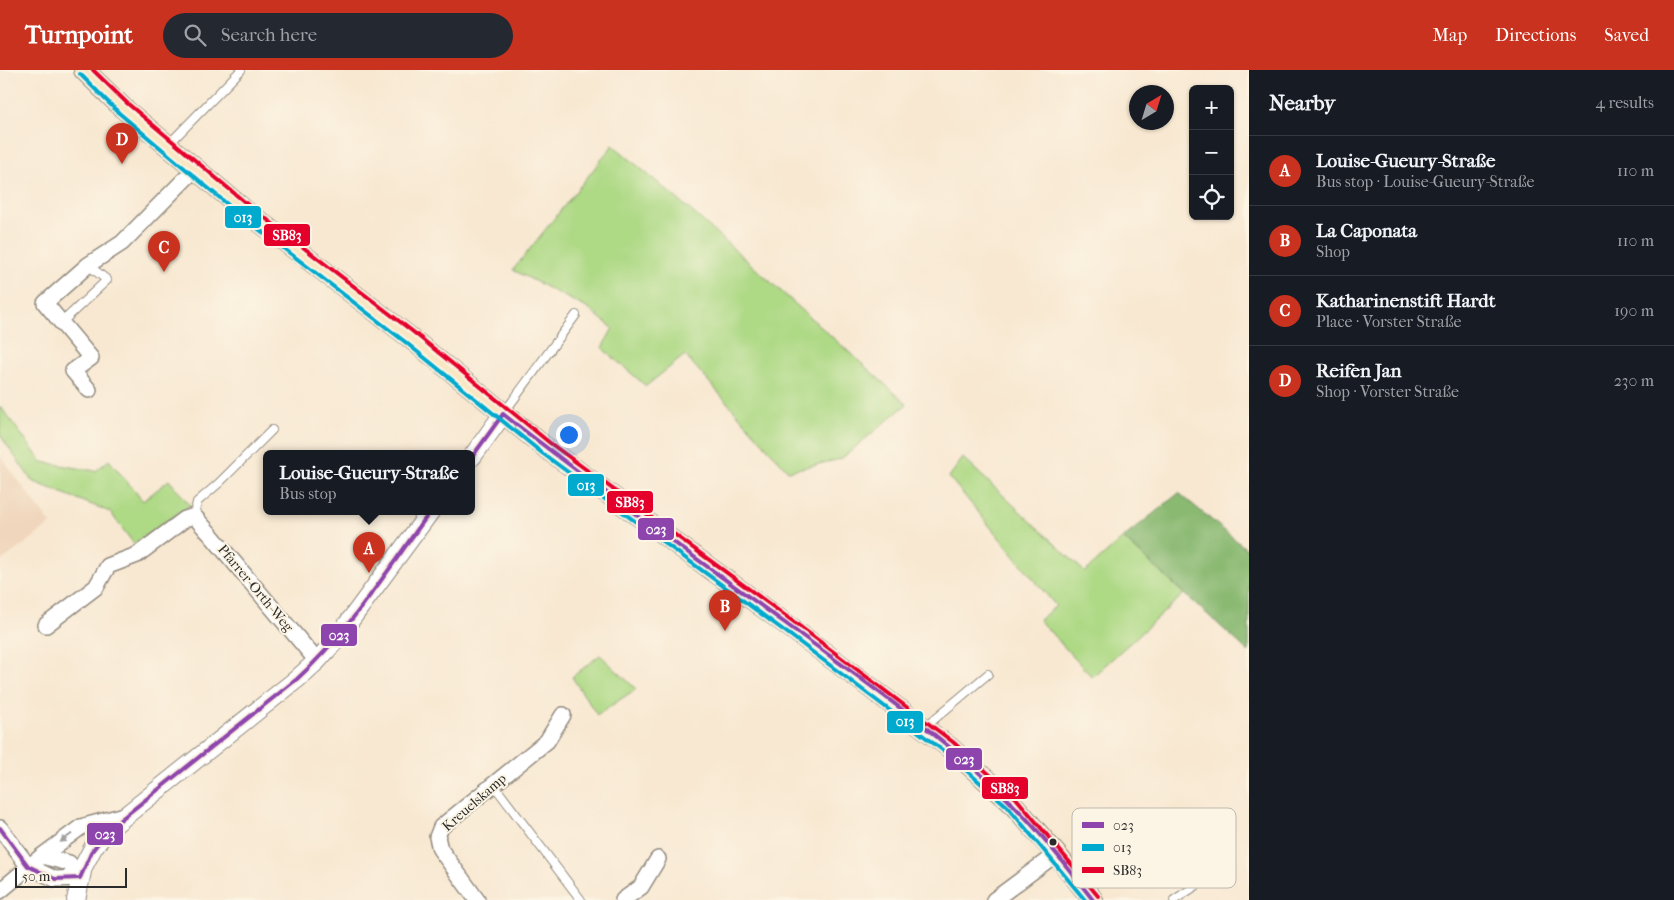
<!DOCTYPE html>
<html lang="en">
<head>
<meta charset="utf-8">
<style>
	body { margin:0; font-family:"IM FELL French Canon",serif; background:#242831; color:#f1f3f6 }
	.controls { position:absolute; right:15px; top:15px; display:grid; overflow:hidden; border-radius:8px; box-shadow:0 1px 4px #0004 }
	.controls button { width:45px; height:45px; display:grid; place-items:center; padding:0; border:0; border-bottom:1px solid #363941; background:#171b24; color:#f1f3f6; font:25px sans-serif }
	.compass { position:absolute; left:1129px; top:15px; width:45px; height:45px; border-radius:50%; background:#171b24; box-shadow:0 1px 4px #0004; rotate:38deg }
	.scale { position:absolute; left:15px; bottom:12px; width:112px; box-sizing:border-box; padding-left:5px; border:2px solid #2b2b2b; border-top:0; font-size:14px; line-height:18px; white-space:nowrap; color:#2b2b2b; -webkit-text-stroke:4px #fcf5e5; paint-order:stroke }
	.you { position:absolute; left:568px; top:364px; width:18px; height:18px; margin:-12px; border:4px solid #fff; border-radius:50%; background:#1a73e8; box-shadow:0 0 0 8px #1a73e833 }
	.badge { display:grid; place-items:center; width:32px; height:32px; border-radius:50%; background:#c8321e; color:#fff; font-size:16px; font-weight:700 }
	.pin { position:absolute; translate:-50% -41px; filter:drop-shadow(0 1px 2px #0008) }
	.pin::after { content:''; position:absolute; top:26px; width:18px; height:15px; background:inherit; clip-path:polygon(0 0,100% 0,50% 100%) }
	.popup { position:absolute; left:263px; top:380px; width:212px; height:65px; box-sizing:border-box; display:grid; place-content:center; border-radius:8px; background:#171b24; filter:drop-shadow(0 1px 4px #0005); font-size:16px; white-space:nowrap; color:#9ea1a6 }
	.popup b { font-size:19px; color:#f1f3f6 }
	.popup::after { content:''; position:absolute; left:50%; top:100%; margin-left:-10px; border:10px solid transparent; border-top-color:#171b24 }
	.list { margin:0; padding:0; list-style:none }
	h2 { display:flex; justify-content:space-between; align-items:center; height:65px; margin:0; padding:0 20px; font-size:21px }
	h2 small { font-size:16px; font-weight:400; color:#9ea1a6 }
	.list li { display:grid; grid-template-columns:32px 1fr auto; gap:15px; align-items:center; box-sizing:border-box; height:70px; padding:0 20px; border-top:1px solid #363941 }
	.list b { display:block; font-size:19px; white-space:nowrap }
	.list p { margin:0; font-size:16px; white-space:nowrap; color:#9ea1a6 }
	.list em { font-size:16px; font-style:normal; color:#9ea1a6 }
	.icon { flex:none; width:28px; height:28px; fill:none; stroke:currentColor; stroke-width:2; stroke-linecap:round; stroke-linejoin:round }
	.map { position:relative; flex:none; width:1249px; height:830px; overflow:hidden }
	header { display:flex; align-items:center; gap:30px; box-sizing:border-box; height:70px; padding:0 25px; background:#c8321e; color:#fff }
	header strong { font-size:24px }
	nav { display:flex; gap:28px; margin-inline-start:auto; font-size:18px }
	.search { width:350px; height:45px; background:#242831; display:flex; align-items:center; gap:12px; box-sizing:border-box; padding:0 18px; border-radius:28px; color:#9ea1a6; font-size:19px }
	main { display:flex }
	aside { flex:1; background:#171b24 }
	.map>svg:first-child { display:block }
	.built { fill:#f0d6bc }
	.green { fill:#aed985; stroke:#6c8258 }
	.forest { fill:#8ab972; stroke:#5a724e }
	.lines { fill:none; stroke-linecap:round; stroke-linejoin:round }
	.service-casing { stroke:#928a7e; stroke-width:10 }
	.minor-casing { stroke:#928a7e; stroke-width:18 }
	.tertiary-casing { stroke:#928a7e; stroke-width:20 }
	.secondary-casing { stroke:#928a7e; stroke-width:22 }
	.service { stroke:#fff; stroke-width:8 }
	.minor { stroke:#fff; stroke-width:15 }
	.tertiary { stroke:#fff; stroke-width:18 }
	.secondary { stroke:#f9e7c3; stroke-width:20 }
	.bus-1-casing { stroke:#fcf5e5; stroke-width:8 }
	.bus-2-casing { stroke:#fcf5e5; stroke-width:8 }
	.bus-3-casing { stroke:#fcf5e5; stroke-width:8 }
	.bus-1 { stroke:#8e44ad; stroke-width:4 }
	.bus-2 { stroke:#00a9ce; stroke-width:4 }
	.bus-3 { stroke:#e4002b; stroke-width:4 }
	.oneway { fill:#a0a0a0 }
	.bus-dot { fill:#2b2b2b; stroke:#fcf5e5; stroke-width:2 }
	.labels { text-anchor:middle; stroke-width:4; stroke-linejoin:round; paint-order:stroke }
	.street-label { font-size:14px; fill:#2b2b2b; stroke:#fcf5e5 }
	.key { fill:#fcf5e5; stroke:#bdb8ad; stroke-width:1 }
	.key-label { font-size:14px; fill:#2b2b2b }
	.line-badge { stroke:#fcf5e5; stroke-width:2 }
	.badge-label { font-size:14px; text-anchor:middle; font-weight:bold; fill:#fff }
</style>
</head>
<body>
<header>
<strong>Turnpoint</strong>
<div class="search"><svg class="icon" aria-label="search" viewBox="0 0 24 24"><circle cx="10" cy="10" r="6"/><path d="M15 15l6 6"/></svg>Search here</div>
<nav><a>Map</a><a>Directions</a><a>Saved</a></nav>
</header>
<main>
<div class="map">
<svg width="1249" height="830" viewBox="0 0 1249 830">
	<rect width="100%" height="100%" fill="#fcf5e5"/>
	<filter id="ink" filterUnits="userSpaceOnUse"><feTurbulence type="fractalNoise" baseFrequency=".02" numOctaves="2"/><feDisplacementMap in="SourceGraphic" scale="10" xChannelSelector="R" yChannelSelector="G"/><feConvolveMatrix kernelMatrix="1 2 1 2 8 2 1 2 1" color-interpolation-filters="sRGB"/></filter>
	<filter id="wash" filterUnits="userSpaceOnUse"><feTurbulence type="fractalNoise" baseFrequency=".0096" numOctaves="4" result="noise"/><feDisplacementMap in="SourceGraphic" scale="20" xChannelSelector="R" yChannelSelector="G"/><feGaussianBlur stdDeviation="1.12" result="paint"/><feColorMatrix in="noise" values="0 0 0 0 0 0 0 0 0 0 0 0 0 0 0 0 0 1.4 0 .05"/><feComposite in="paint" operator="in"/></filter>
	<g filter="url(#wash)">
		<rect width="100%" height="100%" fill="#f8e8d1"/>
		<!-- built -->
		<polygon class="built" points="0,386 51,454 0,492"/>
		<!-- green -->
		<g class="green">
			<polygon points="613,75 688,138 907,334 841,389 788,401 685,285 646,316 602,278 613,258 587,238 513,200"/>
			<polygon points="0,336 42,392 96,401 109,390 143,431 169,410 190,435 134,474 110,442 32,411 0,365"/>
			<polygon points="963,388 1085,502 1123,468 1184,524 1092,607 1039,550 1056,536 949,407"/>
			<polygon points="600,585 636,619 597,645 572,607"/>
		</g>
		<!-- forest -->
		<polygon class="forest" points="1179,423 1249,481 1249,582 1123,468"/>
	</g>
	<g filter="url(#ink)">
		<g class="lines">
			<!-- service casing -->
			<g class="service-casing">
				<g id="service">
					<polyline points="168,75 241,0"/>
					<polyline points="61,253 107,210 88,195"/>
					<polyline points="503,344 576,245"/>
					<polyline points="194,446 197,432 219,413 272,360"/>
					<polyline points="925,657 988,604"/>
					<polyline points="493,714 581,830"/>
					<polyline points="1174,830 1222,799"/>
				</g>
			</g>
			<!-- minor casing -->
			<g class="minor-casing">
				<g id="minor">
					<polyline points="89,320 73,301 91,288 45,233 88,195 122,173 195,99"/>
					<polyline points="46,555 96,517 108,496 137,485 185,449 194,446 211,465 317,591"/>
					<polyline points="0,758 28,796 55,809 80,808"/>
					<polyline points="42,786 69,793 80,808"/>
					<polyline points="0,821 42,786 81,757 125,745"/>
					<polyline points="477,830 440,779 437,767 441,757 547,671 563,645"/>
					<polyline points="623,830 641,817 658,789"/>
					<polyline points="994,830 1056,784"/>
				</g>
			</g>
			<!-- tertiary casing -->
			<g class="tertiary-casing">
				<g id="tertiary">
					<polyline points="472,387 503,344"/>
					<polyline points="76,830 83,797 94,776 110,758 297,609 317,591 335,571 430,442"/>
				</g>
			</g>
			<!-- secondary casing -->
			<g class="secondary-casing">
				<polyline id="secondary" points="84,0 123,38 243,139 408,266 546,378 794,560 949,677 1011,732 1056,784 1093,830"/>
			</g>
			<!-- service -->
			<use href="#service" class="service"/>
			<!-- minor -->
			<use href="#minor" class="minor"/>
			<!-- tertiary -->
			<use href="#tertiary" class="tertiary"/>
			<!-- secondary -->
			<use href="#secondary" class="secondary"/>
			<!-- bus-1 casing -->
			<g class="bus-1-casing">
				<g id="bus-1">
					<path d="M503 344C595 416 690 484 785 553 866 613 952 671 1022 744 1048 771 1070 801 1093 830"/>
					<polyline points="472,387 503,344"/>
					<path d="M0 758 28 796 55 809 80 808 92 781 110 758 297 609C348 563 389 498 430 442"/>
				</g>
			</g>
			<!-- bus-2 casing -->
			<g class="bus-2-casing">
				<polyline id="bus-2" points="80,4 119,43 239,144 404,271 542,383 790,565 945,682 1007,736 1085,830"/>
			</g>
			<!-- bus-3 casing -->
			<g class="bus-3-casing">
				<polyline id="bus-3" points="93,0 127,33 247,134 412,261 550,373 798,555 953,672 1016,728 1098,826"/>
			</g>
			<!-- bus-1 -->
			<use href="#bus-1" class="bus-1"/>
			<!-- bus-2 -->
			<use href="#bus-2" class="bus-2"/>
			<!-- bus-3 -->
			<use href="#bus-3" class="bus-3"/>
		</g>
		<!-- one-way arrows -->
		<defs><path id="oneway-solid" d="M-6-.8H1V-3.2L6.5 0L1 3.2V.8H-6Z" transform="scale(1.25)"/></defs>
		<use class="oneway" href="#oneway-solid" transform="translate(66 768) rotate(144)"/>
	</g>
	<!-- markers -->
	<circle class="bus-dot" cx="1053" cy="772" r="4.5"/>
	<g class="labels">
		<!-- street labels -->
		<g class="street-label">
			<text transform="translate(256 518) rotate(50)" y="5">Pfarrer-Orth-Weg</text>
			<text transform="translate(474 732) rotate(-41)" y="5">Kreuelskamp</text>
		</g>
	</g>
	<!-- legend -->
	<rect x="1072" y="738" width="164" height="80" rx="8" class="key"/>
	<rect x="1082" y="752" width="22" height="6" fill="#8e44ad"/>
	<rect x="1082" y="774" width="22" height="7" fill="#00a9ce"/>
	<rect x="1082" y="797" width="22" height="6" fill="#e4002b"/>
	<g class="key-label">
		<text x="1113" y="760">023</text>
		<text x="1113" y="782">013</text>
		<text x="1113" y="805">SB83</text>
	</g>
	<g class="line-badge">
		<rect x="224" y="135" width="38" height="24" rx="5" fill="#00a9ce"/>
		<rect x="263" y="153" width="48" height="24" rx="5" fill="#e4002b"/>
		<rect x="567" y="403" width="38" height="24" rx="5" fill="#00a9ce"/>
		<rect x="606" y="420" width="48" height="24" rx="5" fill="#e4002b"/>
		<rect x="637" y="447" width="38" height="24" rx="5" fill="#8e44ad"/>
		<rect x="320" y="553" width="38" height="24" rx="5" fill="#8e44ad"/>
		<rect x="886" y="640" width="38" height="24" rx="5" fill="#00a9ce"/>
		<rect x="945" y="677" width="38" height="24" rx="5" fill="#8e44ad"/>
		<rect x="981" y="706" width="48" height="24" rx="5" fill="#e4002b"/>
		<rect x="86" y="752" width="38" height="24" rx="5" fill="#8e44ad"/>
	</g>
	<g class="badge-label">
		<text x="243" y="152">013</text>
		<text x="287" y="170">SB83</text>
		<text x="586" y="420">013</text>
		<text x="630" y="437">SB83</text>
		<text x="656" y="464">023</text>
		<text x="339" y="570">023</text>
		<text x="905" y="656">013</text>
		<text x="964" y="694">023</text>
		<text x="1005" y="723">SB83</text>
		<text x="105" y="769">023</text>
	</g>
</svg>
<div class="controls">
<button>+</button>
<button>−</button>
<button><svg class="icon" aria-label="locate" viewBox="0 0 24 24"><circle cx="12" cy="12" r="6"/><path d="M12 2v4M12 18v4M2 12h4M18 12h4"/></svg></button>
</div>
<svg class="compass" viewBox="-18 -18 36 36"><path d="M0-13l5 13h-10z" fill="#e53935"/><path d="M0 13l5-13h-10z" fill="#9ea1a6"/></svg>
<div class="scale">50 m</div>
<div class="you"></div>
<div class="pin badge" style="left:369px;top:503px">A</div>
<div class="popup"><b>Louise-Gueury-Straße</b>Bus stop</div>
<div class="pin badge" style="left:725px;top:561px">B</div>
<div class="pin badge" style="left:164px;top:202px">C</div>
<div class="pin badge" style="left:122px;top:94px">D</div>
</div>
<aside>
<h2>Nearby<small>4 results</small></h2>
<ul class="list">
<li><span class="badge">A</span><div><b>Louise-Gueury-Straße</b><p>Bus stop · Louise-Gueury-Straße</p></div><em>110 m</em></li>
<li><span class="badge">B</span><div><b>La Caponata</b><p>Shop</p></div><em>110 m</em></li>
<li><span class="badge">C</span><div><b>Katharinenstift Hardt</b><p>Place · Vorster Straße</p></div><em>190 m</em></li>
<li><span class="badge">D</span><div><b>Reifen Jan</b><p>Shop · Vorster Straße</p></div><em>230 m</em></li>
</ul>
</aside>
</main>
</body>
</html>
